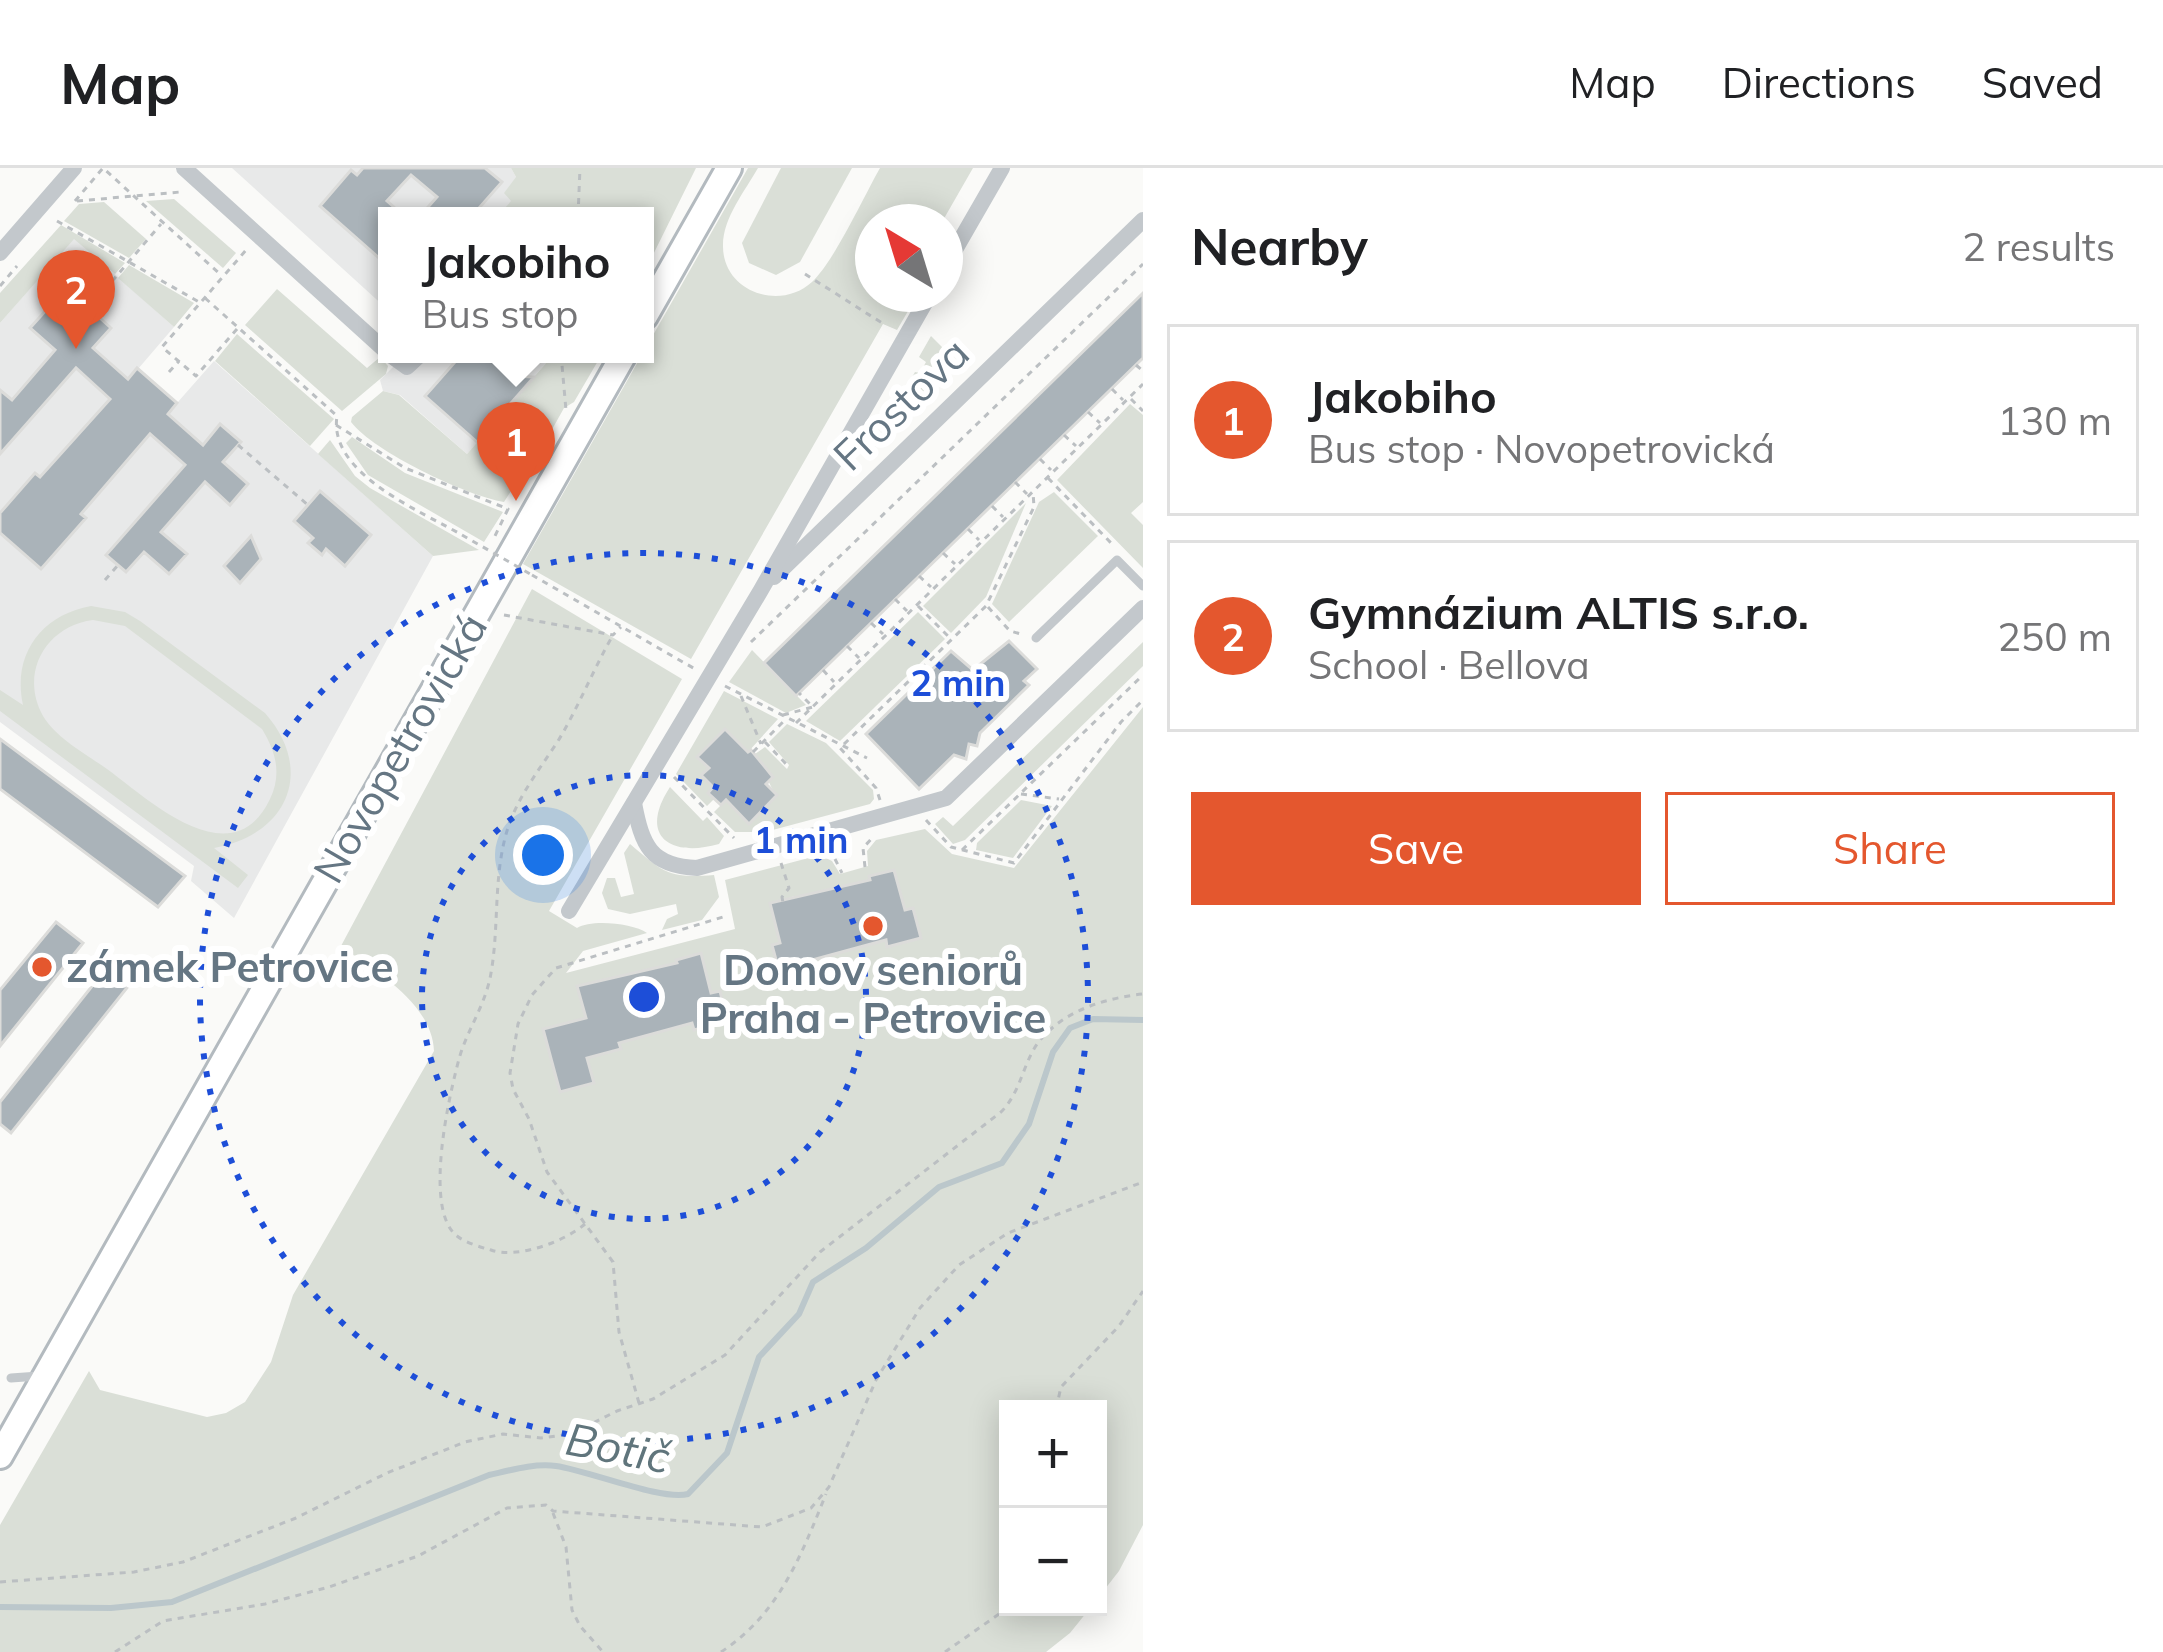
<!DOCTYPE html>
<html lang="en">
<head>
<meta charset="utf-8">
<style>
	body { margin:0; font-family:Mulish,sans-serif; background:#f6f6f6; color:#202124 }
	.controls { position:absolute; right:36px; bottom:36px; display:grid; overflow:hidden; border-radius:0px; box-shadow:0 6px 30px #0003 }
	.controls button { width:108px; height:108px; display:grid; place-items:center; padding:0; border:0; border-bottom:3px solid #e0e0e0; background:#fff; color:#202124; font:60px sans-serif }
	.compass { position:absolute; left:855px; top:36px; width:108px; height:108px; border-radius:50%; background:#fff; box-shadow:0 6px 30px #0003; rotate:322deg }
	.you { position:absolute; left:543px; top:687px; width:42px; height:42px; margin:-30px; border:9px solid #fff; border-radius:50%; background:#1a73e8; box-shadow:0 0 0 18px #1a73e833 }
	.badge { display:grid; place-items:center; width:78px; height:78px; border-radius:50%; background:#e4572e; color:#fff; font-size:39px; font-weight:700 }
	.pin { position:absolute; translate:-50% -99px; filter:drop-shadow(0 3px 6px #0008) }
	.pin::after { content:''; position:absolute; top:63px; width:42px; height:36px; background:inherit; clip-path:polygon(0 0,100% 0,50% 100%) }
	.popup { position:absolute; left:378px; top:39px; width:276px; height:156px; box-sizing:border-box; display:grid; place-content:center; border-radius:0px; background:#fff; filter:drop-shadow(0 3px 9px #0005); font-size:39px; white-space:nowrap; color:#757577 }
	.popup b { font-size:45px; color:#202124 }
	.popup::after { content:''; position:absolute; left:50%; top:100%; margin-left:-24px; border:24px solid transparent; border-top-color:#fff }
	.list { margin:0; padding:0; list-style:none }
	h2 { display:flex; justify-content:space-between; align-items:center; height:156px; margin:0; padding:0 48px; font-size:51px }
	h2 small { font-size:39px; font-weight:400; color:#757577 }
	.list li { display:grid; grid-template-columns:78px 1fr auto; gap:36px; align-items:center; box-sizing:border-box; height:192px; margin:0 24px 24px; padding:0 24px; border:3px solid #e0e0e0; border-radius:0px }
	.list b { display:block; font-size:45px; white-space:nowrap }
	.list p { margin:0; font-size:39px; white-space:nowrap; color:#757577 }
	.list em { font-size:39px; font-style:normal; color:#757577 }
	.actions { display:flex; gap:24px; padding:36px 48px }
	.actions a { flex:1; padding:27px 0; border:3px solid #e4572e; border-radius:0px; text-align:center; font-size:42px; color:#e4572e }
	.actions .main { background:#e4572e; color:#fff }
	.map { position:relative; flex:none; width:1143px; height:1484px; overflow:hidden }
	header { display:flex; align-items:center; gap:72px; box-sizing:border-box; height:168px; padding:0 60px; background:#fff; border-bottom:3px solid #e0e0e0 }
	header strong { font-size:57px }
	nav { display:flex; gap:66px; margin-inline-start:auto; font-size:42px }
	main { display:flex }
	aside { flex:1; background:#fff }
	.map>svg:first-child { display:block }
	.built { fill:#e8e9e9 }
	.green { fill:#dadfd7; fill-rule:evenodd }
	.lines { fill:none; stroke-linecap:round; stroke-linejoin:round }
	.stream { stroke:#bbc7cb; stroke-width:6 }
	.building { fill:#aab3b9; stroke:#dcdcda; stroke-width:3 }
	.secondary-casing { stroke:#b3babf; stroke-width:30 }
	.path { stroke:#bbbfc2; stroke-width:3; stroke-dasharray:6 6; stroke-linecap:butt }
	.lane { stroke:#c3c8cc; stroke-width:9 }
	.street { stroke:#c3c8cc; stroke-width:16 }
	.secondary { stroke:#fff; stroke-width:24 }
	.path-bridge { stroke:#bbbfc2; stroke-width:3; stroke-dasharray:6 6; stroke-linecap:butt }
	.ring { fill:none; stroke:#1d4ed8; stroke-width:6; stroke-dasharray:6 12 }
	.poi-dot { fill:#e4572e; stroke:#fff; stroke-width:4.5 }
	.labels { text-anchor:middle; stroke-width:12; stroke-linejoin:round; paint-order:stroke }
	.street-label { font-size:42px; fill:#657683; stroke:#fff }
	.poi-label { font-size:42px; font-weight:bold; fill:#657683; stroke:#fff; text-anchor:start }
	.water-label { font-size:45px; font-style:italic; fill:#60757c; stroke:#fff }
	.centre { fill:#1d4ed8; stroke:#fff; stroke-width:6 }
	.ring-label { font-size:36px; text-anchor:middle; font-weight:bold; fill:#1d4ed8; stroke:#fff; stroke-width:12; stroke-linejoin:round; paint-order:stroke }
</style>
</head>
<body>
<header>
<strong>Map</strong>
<nav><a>Map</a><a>Directions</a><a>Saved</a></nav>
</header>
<main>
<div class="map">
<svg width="1143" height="1484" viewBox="0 0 1143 1484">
	<rect width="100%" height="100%" fill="#fafaf8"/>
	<!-- built -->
	<g class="built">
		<polygon points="232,0 511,0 516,9 512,33 498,48 387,48 387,141"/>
		<polygon points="74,70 174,159 138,201 177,235 214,193 433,388 234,750 191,713 194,698 0,554 0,155"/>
		<polygon points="406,186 554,186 467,286 400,227 383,223 380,212"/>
	</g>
	<!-- green -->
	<g class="green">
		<polygon points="511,0 696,0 645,103 645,48 498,48 511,33 504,25 516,9"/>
		<path d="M748 0H758C745 23 723 50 723 77 722 123 779 144 812 114 835 92 863 30 880 0H973L942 54H873V126H918L897 162 883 156 691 491 523 396Z"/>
		<polygon points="781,0 852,0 800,94 776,107 749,95 742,75"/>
		<polygon points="174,31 236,85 223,100 146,33"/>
		<polygon points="104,34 146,71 129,90 64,53 79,36"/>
		<polygon points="61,57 125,95 115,106 74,71 0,155 0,125"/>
		<polygon points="129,97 194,135 174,159 118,110"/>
		<polygon points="277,121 367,200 380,189 388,198 386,206 342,243 245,157"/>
		<polygon points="237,166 334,251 310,278 215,193"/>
		<polygon points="931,168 960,197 869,285 915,204 920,205 926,194 919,189"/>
		<path d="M554 186H602L574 234 564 240 521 317 516 315 504 334C467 328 374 284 351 254L352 249 383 223 399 227 467 286Z"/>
		<polygon points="1130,236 1143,247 1143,334 1131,345 1143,357 1143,400 1057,312"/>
		<polygon points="352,269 405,305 503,344 484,374 368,307 346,275"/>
		<polygon points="330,272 355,308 370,320 479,382 433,388 318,286"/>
		<polygon points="1054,324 1098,368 1009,454 992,436 1039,334"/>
		<polygon points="1026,335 986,429 951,465 923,438"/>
		<path d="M532 421 682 511 549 743 577 760C591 751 633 755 647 765L583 783 566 805 735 761 725 712 820 687 832 693 840 706 868 698 867 683 876 672 925 661 952 686 1014 700 1143 539V1357L1119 1403 1098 1430V1241H1008V1439H1091L1070 1465 1046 1484H0V1357L89 1203 100 1222 207 1249 226 1245 245 1234 271 1194 293 1127 434 883C432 835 376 804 341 778ZM795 728 805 769 897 744 887 778 886 772 812 792 813 798 781 807 772 777 788 772 774 752 770 736ZM700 785 705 802 697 804 703 827 720 823 727 853 695 862 692 855 619 875 620 882 587 890 593 915 560 924 544 861 577 852 596 856 578 818 587 819 602 811 613 851 686 831 677 792 693 791Z"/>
		<path d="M91 438 125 444 140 453 265 545C316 603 287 667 214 680L248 707 238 720 0 543V522L23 537C12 487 41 447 91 438ZM93 452 125 458 262 561C276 584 282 606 270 631 232 711 148 631 107 601 86 586 56 570 43 548 19 505 46 458 93 452Z"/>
		<polygon points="918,444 945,471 840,573 806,553"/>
		<polygon points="1143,474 1143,498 965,672 953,676 935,656 943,649 953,658"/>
		<polygon points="752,482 806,537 786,545 729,514"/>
		<polygon points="724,523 778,551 748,584 725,561 697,588 709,600 702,608 713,619 708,625 714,631 707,638 676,606"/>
		<path d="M787 556 826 575 873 622 874 631 870 636 765 664H735L714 644 726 632 749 655 777 628C766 614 764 595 755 586L765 579 787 601 789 597 769 574Z"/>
		<path d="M670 619 703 653 707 649 724 668 719 676C670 690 638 668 670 619Z"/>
		<polygon points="1021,632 1052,638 1013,690 976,682 977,675"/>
		<path d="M630 676C663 704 668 711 714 707L719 729 702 752 662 762 667 751 678 746 676 736 630 746 608 741 602 725 607 710H615L621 729 634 726 624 685Z"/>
	</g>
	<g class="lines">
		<!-- stream -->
		<path class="stream" d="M0 1439 111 1440 172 1434 489 1307C511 1302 535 1295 556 1298 590 1303 662 1333 688 1326L727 1285 759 1189 799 1146 813 1114 866 1080 939 1019 1002 995 1029 956 1053 884 1070 860 1093 851 1143 852"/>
	</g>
	<!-- building -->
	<g class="building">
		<polygon points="363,0 485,0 502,14 472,48 420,48 437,29 411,7 387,33 404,48 387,48 387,97 320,38 351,2 357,7"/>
		<polygon points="1143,125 1143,190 796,528 764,495"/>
		<polygon points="48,140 73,162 91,142 111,160 93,180 128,211 137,200 177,235 168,246 203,277 220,256 241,274 223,294 248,316 230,337 205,314 161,364 187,386 169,406 144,384 126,404 106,387 185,297 150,266 81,346 86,350 41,401 0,365 0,345 35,305 40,309 110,231 76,200 0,286 0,222 12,232 55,182 30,160"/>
		<polygon points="462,186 508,186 513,208 534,209 477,274 425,228"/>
		<polygon points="320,323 371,367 345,398 326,381 322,387 308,375 313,370 294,353"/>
		<polygon points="251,368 261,391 240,415 224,398"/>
		<polygon points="1009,473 1037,501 1024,513 1029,517 980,565 977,578 969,576 966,591 954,587 919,621 866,566 951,483 973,502"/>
		<polygon points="725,561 748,584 751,582 773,609 766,616 777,627 749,656 726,632 721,637 708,625 713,619 701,607 709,600 697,589"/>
		<polygon points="0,571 185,708 158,739 0,621"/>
		<polygon points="894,702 905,742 913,740 921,770 887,779 886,772 812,792 814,798 780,807 772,777 780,775 770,735 870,712 869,708"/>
		<polygon points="56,754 83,775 0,878 0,822"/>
		<polygon points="701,785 711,825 720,823 727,853 694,862 692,855 619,875 621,881 587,890 594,915 560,924 543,861 586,850 577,818 677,795 676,792"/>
		<polygon points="108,798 130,816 11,965 0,956 0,934"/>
	</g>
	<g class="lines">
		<!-- secondary casing -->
		<g class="secondary-casing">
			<g id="secondary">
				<polyline points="645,148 729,0"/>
				<polyline points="0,1288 624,186"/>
			</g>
		</g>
		<!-- path -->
		<g class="path">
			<polyline points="75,33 103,0 221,107"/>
			<polyline points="77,33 180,24"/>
			<polyline points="578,48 580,0"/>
			<polyline points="57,53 199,134"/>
			<polyline points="805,106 882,155"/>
			<polyline points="0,118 17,98"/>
			<path d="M205 130 337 248C328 306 421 343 462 367"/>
			<polyline points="73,159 161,56"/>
			<polyline points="237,161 196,208 162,179 247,81"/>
			<polyline points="561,186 566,242"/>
			<polyline points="1136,197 1143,203"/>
			<polyline points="169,204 179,193"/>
			<polyline points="1112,221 1123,232"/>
			<polyline points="1131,231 1143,243"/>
			<polyline points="1088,244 1100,255"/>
			<polyline points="336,257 405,300 508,341 494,370"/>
			<polyline points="1064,267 1076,278"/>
			<polyline points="238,277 308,337"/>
			<polyline points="1040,291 1051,302"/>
			<polyline points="1048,310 1112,376"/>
			<polyline points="1015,314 1027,326"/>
			<polyline points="992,338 1003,349"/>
			<polyline points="968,361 979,372"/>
			<polyline points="943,385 955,396"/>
			<polyline points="532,407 695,501"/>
			<polyline points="919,408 931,419"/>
			<polyline points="105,412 118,397"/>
			<polyline points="895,431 907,443"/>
			<polyline points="918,438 950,470"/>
			<polyline points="988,439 1010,463 1021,466"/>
			<polyline points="504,447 613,467 621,459"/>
			<polyline points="871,455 883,466"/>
			<polyline points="751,474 1143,96"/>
			<polyline points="847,478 859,490"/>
			<polyline points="823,502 834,514"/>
			<polyline points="725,518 867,590"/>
			<polyline points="741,528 761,576"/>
			<polyline points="783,547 813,539 799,525"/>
			<polyline points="796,555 1143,216"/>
			<polyline points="765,574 789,599"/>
			<polyline points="753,584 786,551"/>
			<polyline points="674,609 734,670"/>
			<polyline points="1021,626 1059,631"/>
			<polyline points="880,632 876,620 840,580 986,438 1034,339 1033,324"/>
			<polyline points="926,652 951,679 1014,695 1121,554 1143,532"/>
			<polyline points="962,682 1143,507"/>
			<polyline points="825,684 835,691 842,705"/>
			<polyline points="781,695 789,720 782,729 783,735"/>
			<polyline points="865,699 863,680 873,669"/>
			<path d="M585 1056C564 1074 517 1091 491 1082 480 1079 466 1075 457 1068 423 1042 449 928 459 891 467 862 486 836 491 805 500 754 492 701 511 651 523 622 541 599 558 573 578 540 593 502 613 467"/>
			<polyline points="639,1235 619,1164 613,1094 547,1004 529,951 513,921 510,905 518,856 532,827 556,800 726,748"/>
			<polyline points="1056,1241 1061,1219 1119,1158 1143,1123"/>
			<polyline points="553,1345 566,1379 572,1442 580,1458 603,1484"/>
			<path d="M0 1414 134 1404 183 1394 296 1350 387 1305 465 1274 503 1266 541 1270 571 1266 617 1243 653 1231 725 1187 820 1084 1001 944C1022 923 1023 892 1041 871 1067 841 1107 830 1143 826"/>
			<polyline points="115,1484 163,1453 265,1436 329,1419 418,1388 507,1340 546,1337 553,1343 762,1359 811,1340 829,1319 876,1212 920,1140 959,1097 1008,1065 1143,1014"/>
			<path d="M721 1484C779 1446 801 1388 826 1326"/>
			<polyline points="945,1484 1009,1439"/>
		</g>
		<!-- lane -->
		<g class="lane">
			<polyline points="1036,470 1117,392 1143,418"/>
			<polyline points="11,1210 39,1208"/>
		</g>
		<!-- street -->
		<g class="street">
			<polyline points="184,0 387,184"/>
			<polyline points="0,85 74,0"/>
			<polyline points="945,99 1002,0"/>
			<polyline points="389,186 407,199 421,186"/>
			<polyline points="521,198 532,186"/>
			<polyline points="774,409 1143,52"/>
			<path d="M634 635C642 677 650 698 697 700L946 630 1143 440"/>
			<polyline points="569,743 761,422 930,126"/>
		</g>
		<!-- secondary -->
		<use href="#secondary" class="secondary"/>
		<!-- path-bridge -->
		<polyline class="path-bridge" points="462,367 532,407"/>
	</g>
	<!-- distance rings -->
	<g class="ring">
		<circle cx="644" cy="829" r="222"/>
		<circle cx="644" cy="829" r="444"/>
	</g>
	<!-- markers -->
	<g class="poi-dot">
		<circle cx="873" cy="758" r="12"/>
		<circle cx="42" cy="799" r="12"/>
	</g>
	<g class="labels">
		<!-- street labels -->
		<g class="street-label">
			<text transform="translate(901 236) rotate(-44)" y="15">Frostova</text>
			<text transform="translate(400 580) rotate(-60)" y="15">Novopetrovická</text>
		</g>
		<!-- poi labels -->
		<g class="poi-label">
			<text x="66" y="814">zámek Petrovice</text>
			<text x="873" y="817" text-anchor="middle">Domov seniorů<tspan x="873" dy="48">Praha - Petrovice</tspan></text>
		</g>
		<!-- water labels -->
		<g class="water-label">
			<text transform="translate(618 1280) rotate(11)" y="16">Botič</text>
		</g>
	</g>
	<circle cx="644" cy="829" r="18" class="centre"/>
	<g class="ring-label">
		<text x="958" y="528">2 min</text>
		<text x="801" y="685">1 min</text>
	</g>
</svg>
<div class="controls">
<button>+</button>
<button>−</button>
</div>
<svg class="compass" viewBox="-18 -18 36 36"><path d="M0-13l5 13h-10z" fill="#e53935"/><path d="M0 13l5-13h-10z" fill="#757577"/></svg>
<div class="you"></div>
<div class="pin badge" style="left:516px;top:333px">1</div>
<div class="popup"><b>Jakobiho</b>Bus stop</div>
<div class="pin badge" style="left:76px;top:181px">2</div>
</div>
<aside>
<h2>Nearby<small>2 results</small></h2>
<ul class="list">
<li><span class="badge">1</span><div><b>Jakobiho</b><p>Bus stop · Novopetrovická</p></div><em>130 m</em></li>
<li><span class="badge">2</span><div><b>Gymnázium ALTIS s.r.o.</b><p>School · Bellova</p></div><em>250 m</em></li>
</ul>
<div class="actions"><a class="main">Save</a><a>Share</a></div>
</aside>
</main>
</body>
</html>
